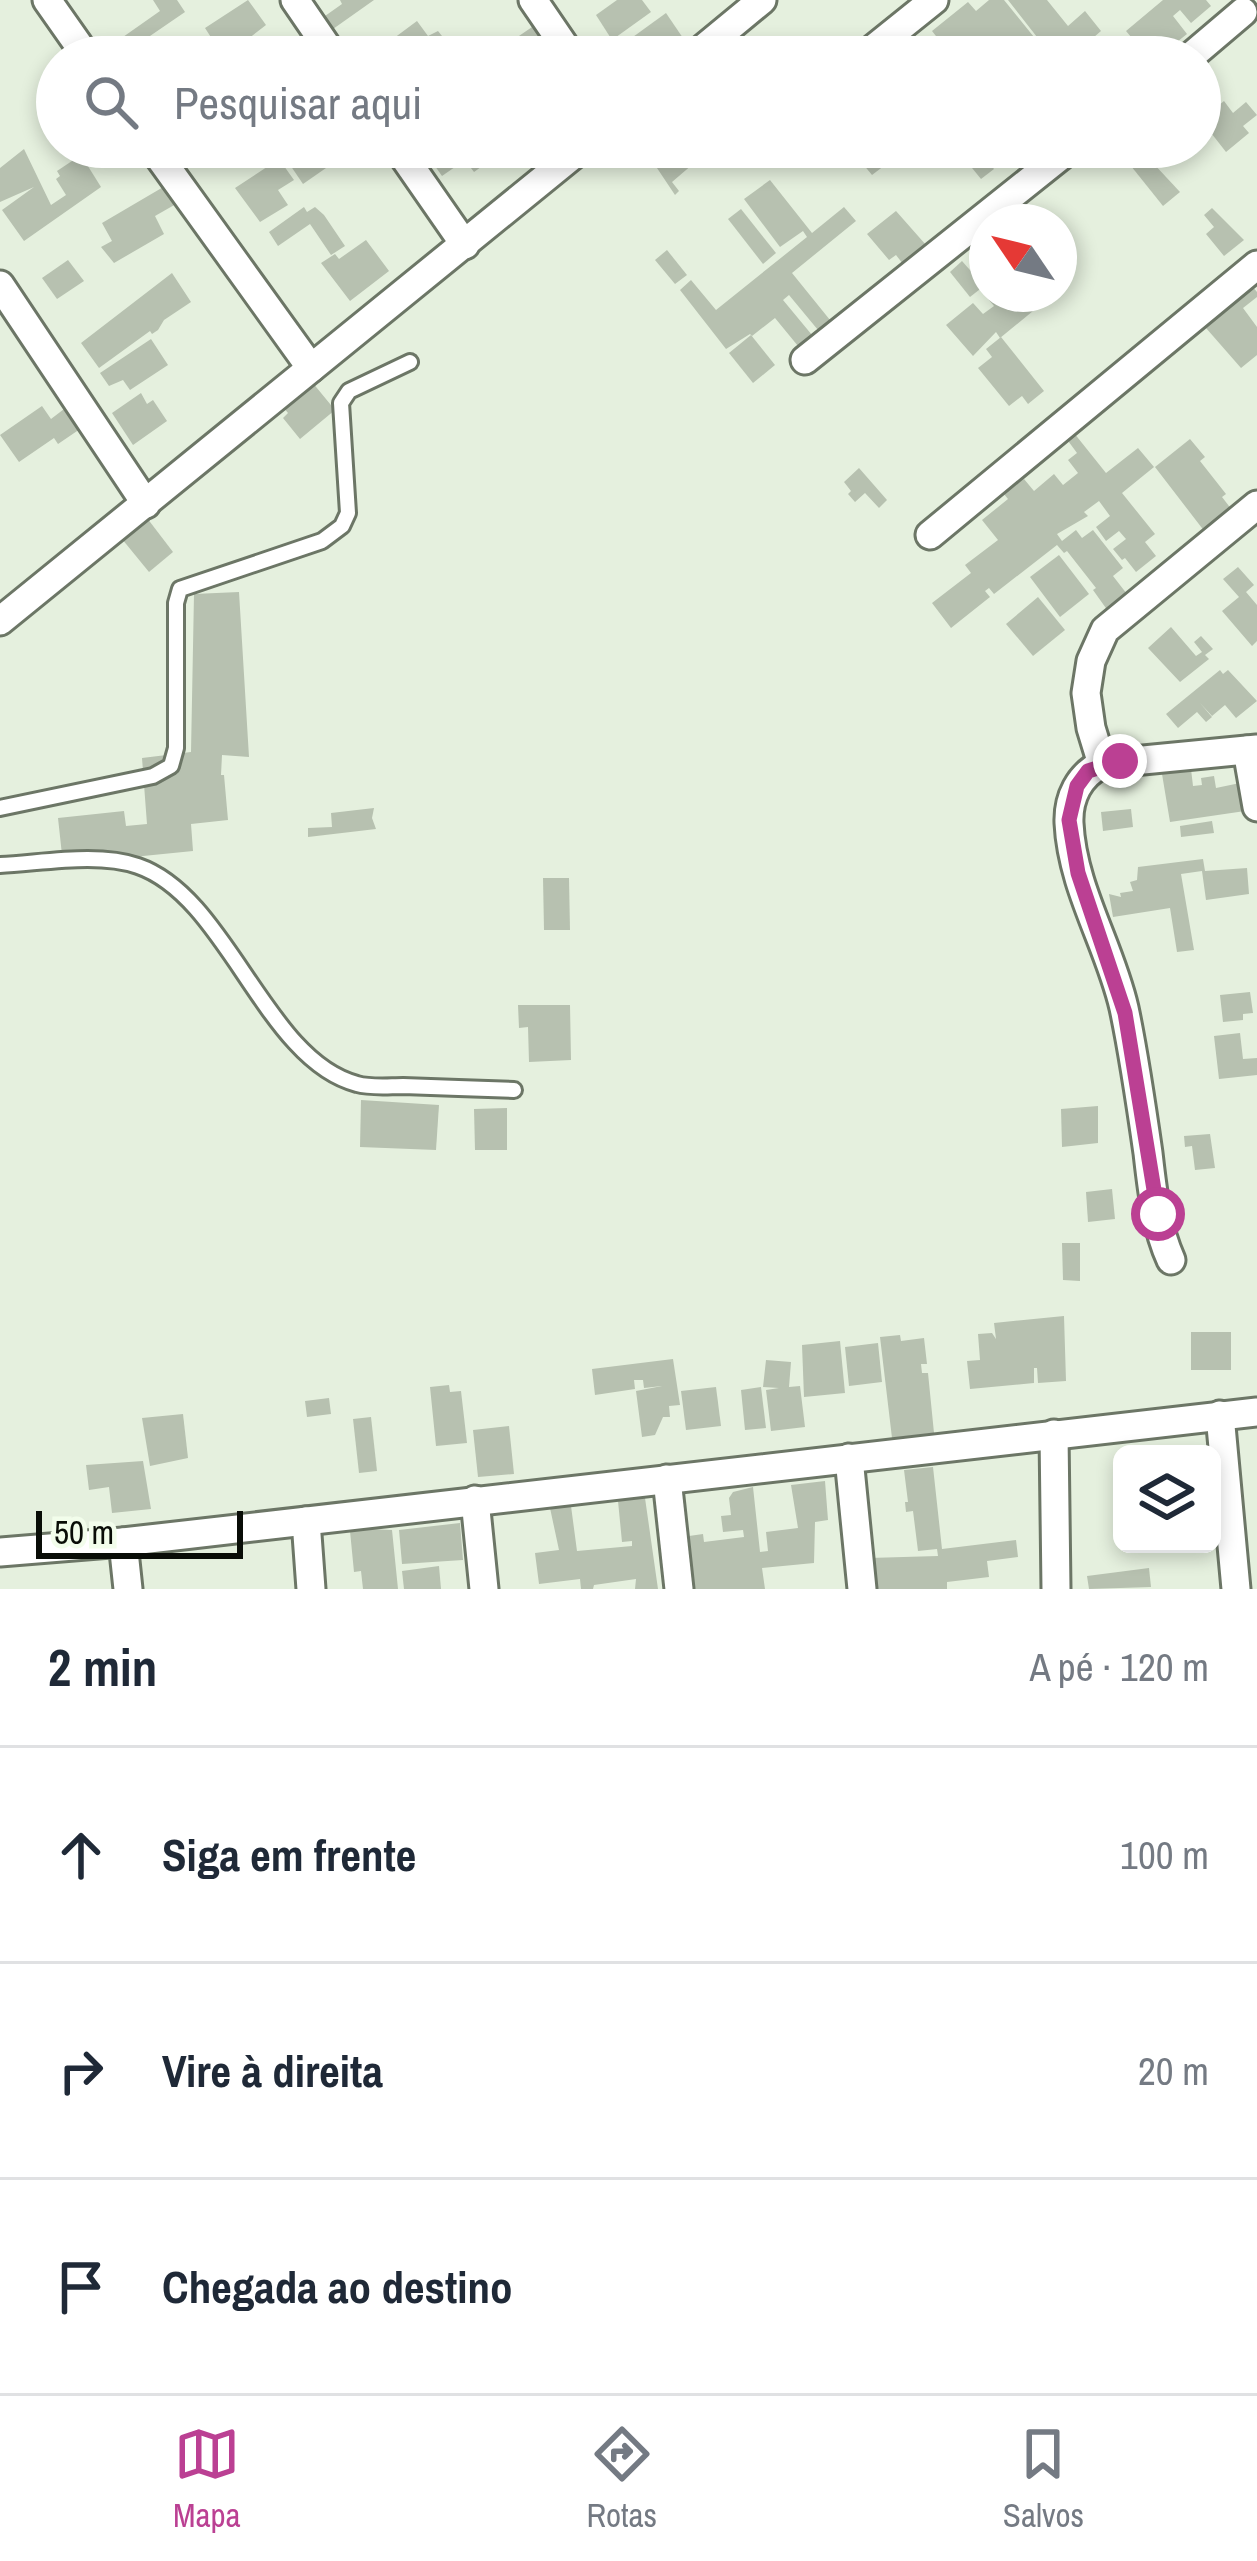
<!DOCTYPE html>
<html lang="pt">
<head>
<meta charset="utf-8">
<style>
	body { margin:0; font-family:"Archivo Narrow",sans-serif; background:#f2f2f3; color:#1f2937 }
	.controls { position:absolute; right:36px; bottom:36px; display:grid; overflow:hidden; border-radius:18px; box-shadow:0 6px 18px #0003 }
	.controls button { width:108px; height:108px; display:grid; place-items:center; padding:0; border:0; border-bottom:3px solid #e0e1e3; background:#fff; color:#1f2937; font:60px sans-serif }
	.compass { position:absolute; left:969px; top:204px; width:108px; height:108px; border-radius:50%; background:#fff; box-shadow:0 6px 18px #0003; rotate:305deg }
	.scale { position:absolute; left:36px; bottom:30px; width:207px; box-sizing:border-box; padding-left:12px; border:6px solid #090d07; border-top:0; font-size:33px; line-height:42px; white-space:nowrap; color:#090d07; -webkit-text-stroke:9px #f2fdeb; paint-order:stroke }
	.stop { position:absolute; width:36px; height:36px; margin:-27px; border:9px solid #bb4093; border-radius:50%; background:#fff }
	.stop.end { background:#bb4093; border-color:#fff; box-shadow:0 3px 12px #0008 }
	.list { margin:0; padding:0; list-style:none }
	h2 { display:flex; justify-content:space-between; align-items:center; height:156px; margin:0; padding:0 48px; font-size:51px }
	h2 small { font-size:39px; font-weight:400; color:#747a83 }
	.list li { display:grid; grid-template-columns:78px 1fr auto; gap:36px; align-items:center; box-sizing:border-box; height:216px; padding:0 48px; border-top:3px solid #e0e1e3 }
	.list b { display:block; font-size:45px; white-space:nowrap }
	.list em { font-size:39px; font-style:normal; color:#747a83 }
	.icon { flex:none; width:66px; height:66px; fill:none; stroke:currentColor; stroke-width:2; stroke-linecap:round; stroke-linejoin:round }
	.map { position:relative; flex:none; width:1257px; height:1589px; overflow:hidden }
	.search { position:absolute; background:#fff; box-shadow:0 6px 18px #0003; left:36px; right:36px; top:36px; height:132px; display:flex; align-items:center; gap:30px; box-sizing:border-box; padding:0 42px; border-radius:66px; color:#747a83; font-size:45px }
	.sheet { height:804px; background:#fff }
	nav { display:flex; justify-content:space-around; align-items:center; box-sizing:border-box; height:168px; border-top:3px solid #e0e1e3; background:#fff; font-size:33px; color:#747a83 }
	nav a { display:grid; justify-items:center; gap:6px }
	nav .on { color:#bb4093 }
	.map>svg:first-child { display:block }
	.building { fill:#b7c1b0 }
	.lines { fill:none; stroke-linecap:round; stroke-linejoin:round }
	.service-casing { stroke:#6c7666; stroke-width:20 }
	.minor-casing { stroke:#6c7666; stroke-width:33 }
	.service { stroke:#fff; stroke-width:14 }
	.minor { stroke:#fff; stroke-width:27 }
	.route { stroke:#bb4093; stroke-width:15 }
</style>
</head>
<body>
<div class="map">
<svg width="1257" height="1589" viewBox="0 0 1257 1589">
	<rect width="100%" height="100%" fill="#e5f0de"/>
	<!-- building -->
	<g class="building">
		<polygon points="153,0 177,0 185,12 131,49 123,37 160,11"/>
		<polygon points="248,0 266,25 225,57 216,57 208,46 214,42 205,28"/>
		<polygon points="340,0 374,0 333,29 325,16 342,4"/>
		<polygon points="617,0 642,0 651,12 612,40 596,15"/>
		<polygon points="989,0 1004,0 1042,47 1037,52 1041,57 971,57 982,48 974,38 951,55 932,31 968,2 976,11"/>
		<polygon points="1008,0 1047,0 1068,26 1085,11 1101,31 1086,44 1080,37 1064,51 1054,38 1044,46"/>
		<polygon points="1163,0 1206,0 1211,6 1191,23 1180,10 1173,16 1187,34 1158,57 1148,57 1126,31"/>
		<polygon points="666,13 685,41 663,57 637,57 626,42"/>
		<polygon points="417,21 428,36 438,31 442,36 439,41 420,57 389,57 382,47"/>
		<polygon points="535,25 543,37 527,48 533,57 488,57"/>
		<polygon points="1224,101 1233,113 1246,102 1257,115 1243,126 1249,133 1226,152 1201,120"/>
		<polygon points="291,147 346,147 349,152 303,184 282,153"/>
		<polygon points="426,147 494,147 499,154 474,172 465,160 442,176 423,149"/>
		<polygon points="643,147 706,147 697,154 700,158 672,182 679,191 675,195"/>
		<polygon points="849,147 876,147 889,162 872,175"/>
		<polygon points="965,147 976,147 994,169 981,179 959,152"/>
		<polygon points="1139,148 1180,192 1163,206 1127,161"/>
		<polygon points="24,149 51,205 66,195 56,179 60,176 57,171 81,155 101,187 24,241 2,210 34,187 0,202 0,168"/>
		<polygon points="279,159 294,180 278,190 288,205 260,222 235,188"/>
		<polygon points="770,180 812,233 844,207 856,221 792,273 830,320 818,330 789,295 783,300 812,335 798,346 775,318 752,336 750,334 726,349 680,290 691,280 716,310 807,237 803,231 780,247 744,199"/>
		<polygon points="165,186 176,204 155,216 164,234 114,263 101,247 112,241 102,223"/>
		<polygon points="304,207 307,212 315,207 324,215 345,246 331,255 310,224 278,246 269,232"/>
		<polygon points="1212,208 1244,240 1224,256 1206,234 1214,227 1204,215"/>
		<polygon points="741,209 776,253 763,264 728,219"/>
		<polygon points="896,211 926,245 903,264 896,255 889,260 867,234"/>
		<polygon points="366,240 389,271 350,301 321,263 335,254 339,259"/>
		<polygon points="667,250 687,275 675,284 655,260"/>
		<polygon points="68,260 84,281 57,299 42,278"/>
		<polygon points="962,261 984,286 970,297 950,272"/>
		<polygon points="172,273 191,302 164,320 158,330 152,334 150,331 99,368 81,343"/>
		<polygon points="1247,280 1257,292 1257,297 1243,308 1257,327 1257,355 1241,368 1199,320"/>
		<polygon points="984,294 1019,294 1033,311 1000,338 996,332 973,356 946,325 973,303 983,314 994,306"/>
		<polygon points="751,335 775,365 753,383 729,353"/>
		<polygon points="1001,337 1044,391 1028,404 1022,396 1009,406 978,368 992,357 986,349"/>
		<polygon points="151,339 168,365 130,390 123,380 109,386 100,373"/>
		<polygon points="312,382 335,410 300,439 283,418 288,413 282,406"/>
		<polygon points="141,393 147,404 153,400 167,421 133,445 112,413"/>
		<polygon points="42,406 51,419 68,406 83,427 58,444 54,438 19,462 0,435"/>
		<polygon points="1070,428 1106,473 1138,448 1154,467 1122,493 1155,534 1145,542 1156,556 1136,572 1125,558 1122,560 1113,549 1126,539 1119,531 1106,541 1096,527 1110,516 1099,501 1084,512 1088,516 1057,534 1062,541 1076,530 1082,538 1093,530 1123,568 1113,576 1127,594 1108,611 1093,590 1096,588 1067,551 1064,553 1057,545 994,594 989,588 985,591 990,597 951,628 932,603 971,573 965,565 998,540 982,520 1008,499 1004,494 1024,479 1034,491 1054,474 1063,485 1078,473 1068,460 1077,453 1063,434"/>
		<polygon points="1190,439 1205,457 1200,461 1226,494 1222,497 1232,510 1205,532 1155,467"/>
		<polygon points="859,468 887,500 879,508 865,493 855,502 848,494 851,491 844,482"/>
		<polygon points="147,518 173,552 149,572 122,539"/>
		<polygon points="1059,555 1089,594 1060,617 1030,577"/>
		<polygon points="1238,567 1254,585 1246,592 1257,605 1257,641 1252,646 1222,611 1239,597 1223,579"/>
		<polygon points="239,592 249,757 222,755 221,775 224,775 228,820 191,824 193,851 63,864 58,818 124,811 126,826 147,824 142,758 191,752 194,594"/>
		<polygon points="1038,597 1065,630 1033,656 1006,624"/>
		<polygon points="1171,627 1196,656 1202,652 1194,642 1201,636 1213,649 1205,655 1209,659 1180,682 1148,648"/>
		<polygon points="1220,670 1223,674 1228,670 1257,701 1236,718 1225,705 1212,716 1200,703 1212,717 1206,722 1197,712 1178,728 1166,714"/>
		<polygon points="1191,769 1193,786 1202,785 1201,778 1214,776 1216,788 1240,783 1245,811 1170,822 1162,774"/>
		<polygon points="374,808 372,818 376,829 308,837 308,828 332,827 331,813"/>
		<polygon points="1131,809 1133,827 1103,831 1101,812"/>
		<polygon points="1212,821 1214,833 1181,837 1180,826"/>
		<polygon points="1203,859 1205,871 1247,868 1249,894 1206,900 1202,871 1181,874 1194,950 1177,952 1170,908 1113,917 1109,894 1121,897 1120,893 1133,891 1130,882 1137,880 1138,867"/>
		<polygon points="543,878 569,878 570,930 544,930"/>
		<polygon points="1250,992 1253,1013 1243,1014 1243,1020 1223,1022 1220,995"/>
		<polygon points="518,1005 570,1005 571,1060 529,1062 528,1027 519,1028"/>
		<polygon points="1240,1033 1243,1059 1257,1058 1257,1075 1219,1079 1214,1036"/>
		<polygon points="361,1100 439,1105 436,1150 360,1147"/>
		<polygon points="1098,1106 1098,1143 1062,1147 1061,1109"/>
		<polygon points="507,1108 507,1150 475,1150 474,1109"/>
		<polygon points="1210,1134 1215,1168 1195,1170 1192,1146 1185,1147 1184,1136"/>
		<polygon points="1112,1189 1115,1219 1088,1222 1086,1192"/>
		<polygon points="1062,1243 1080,1243 1080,1281 1063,1280"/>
		<polygon points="1064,1316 1066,1381 1038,1383 1037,1368 1034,1368 1034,1383 970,1389 967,1361 980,1360 978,1334 992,1333 996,1339 994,1323"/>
		<rect x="1191" y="1332" width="40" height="38"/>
		<polygon points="900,1335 901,1341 924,1338 927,1364 921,1364 922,1373 928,1373 934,1433 892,1438 880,1337"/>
		<polygon points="840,1341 845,1393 804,1397 802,1345"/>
		<polygon points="878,1343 882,1382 849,1386 845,1347"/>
		<polygon points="673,1359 680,1405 669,1406 670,1417 663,1417 655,1435 642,1437 636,1391 662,1386 644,1388 643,1380 634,1380 635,1389 595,1395 592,1369"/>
		<polygon points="766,1360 791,1362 789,1387 800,1386 805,1427 771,1431 766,1390 779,1388 763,1387"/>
		<polygon points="449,1385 450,1392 461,1391 467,1443 436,1446 430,1387"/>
		<polygon points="716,1387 721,1426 686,1430 681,1391"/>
		<polygon points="761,1387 766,1428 745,1430 741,1390"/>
		<polygon points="329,1398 331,1414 307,1417 305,1401"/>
		<polygon points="183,1414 188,1458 150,1466 142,1418"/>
		<polygon points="371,1417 377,1471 359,1473 353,1419"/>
		<polygon points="509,1426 514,1474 478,1477 473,1430"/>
		<polygon points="143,1461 151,1509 112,1513 109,1487 89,1490 86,1465"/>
		<polygon points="933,1467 942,1549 1016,1540 1018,1557 987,1561 989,1577 947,1582 947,1589 873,1589 869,1558 938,1556 937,1549 918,1551 913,1511 906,1512 905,1502 908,1502 904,1470"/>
		<polygon points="825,1481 828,1520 815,1522 814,1563 762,1568 765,1589 688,1589 682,1537 703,1534 704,1542 744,1537 743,1530 723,1532 721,1516 731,1515 729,1498 733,1492 753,1487 760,1552 768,1551 766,1532 798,1528 791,1485"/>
		<polygon points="645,1498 658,1589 635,1589 636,1579 594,1585 593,1589 581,1589 580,1579 539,1584 535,1553 559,1550 550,1508 571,1506 577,1551 632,1546 632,1541 622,1542 618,1501"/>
		<polygon points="460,1523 463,1560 402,1564 399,1530"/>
		<polygon points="367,1529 392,1530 398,1589 363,1589 361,1571 354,1572 350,1531"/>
		<polygon points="439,1566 441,1589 404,1589 402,1571"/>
		<polygon points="1149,1568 1151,1587 1089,1589 1087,1576"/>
	</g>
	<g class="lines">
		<!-- service casing -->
		<g class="service-casing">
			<g id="service">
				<polyline points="0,808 153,776 171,766 176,748 176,603 180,589 322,541 342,526 348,513 341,403 349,391 410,362"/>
				<path d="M0 865C42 863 98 852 138 866 228 897 265 1060 357 1084 371 1088 389 1086 403 1086 440 1087 477 1089 514 1090"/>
			</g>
		</g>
		<!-- minor casing -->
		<g class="minor-casing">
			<g id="minor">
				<polyline points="47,0 87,57"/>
				<polyline points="295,0 334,57"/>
				<polyline points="533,0 572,57"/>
				<polyline points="693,57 762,0"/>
				<polyline points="863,57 934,0"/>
				<polyline points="1190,57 1243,12"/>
				<polyline points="152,147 311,368"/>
				<polyline points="397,147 465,245"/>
				<polyline points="0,285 146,504"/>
				<polyline points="805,360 1072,147"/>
				<polyline points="930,535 1257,265"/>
				<polyline points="0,621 583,147"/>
				<polyline points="1247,750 1257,807"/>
				<polyline points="1102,764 1091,728 1086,693 1091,661 1105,630 1257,505"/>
				<path d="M1171 1260C1156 1227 1152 1188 1148 1153 1141 1104 1134 1055 1124 1008 1110 946 1072 888 1069 823 1068 798 1079 775 1102 764L1257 749"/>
				<polyline points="1220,1415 1236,1589"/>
				<polyline points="1054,1434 1056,1589"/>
				<polyline points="849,1458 862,1589"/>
				<polyline points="667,1479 679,1589"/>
				<polyline points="475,1500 484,1589"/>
				<polyline points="306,1521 311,1589"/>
				<polyline points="123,1542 128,1589"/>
				<polyline points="0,1552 123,1542 1257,1412"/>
			</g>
		</g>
		<!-- service -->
		<use href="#service" class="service"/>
		<!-- minor -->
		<use href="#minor" class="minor"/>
	</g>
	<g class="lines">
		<!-- route -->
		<polyline class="route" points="1120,761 1088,771 1077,786 1069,820 1078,873 1125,1013 1158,1214"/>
	</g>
</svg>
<div class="controls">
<button><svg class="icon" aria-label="layers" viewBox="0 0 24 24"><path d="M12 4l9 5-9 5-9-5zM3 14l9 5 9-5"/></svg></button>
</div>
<svg class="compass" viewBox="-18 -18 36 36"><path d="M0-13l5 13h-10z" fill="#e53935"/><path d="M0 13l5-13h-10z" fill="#747a83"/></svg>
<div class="scale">50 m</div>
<div class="stop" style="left:1158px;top:1214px"></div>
<div class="stop end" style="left:1120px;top:761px"></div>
<div class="search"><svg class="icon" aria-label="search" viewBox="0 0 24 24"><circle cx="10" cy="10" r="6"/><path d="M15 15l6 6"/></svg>Pesquisar aqui</div>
</div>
<section class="sheet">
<h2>2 min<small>A pé · 120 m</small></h2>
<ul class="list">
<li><svg class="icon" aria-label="ahead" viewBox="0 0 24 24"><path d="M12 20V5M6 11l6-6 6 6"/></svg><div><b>Siga em frente</b></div><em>100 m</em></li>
<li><svg class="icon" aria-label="right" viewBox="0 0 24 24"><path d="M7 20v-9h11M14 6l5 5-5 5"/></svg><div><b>Vire à direita</b></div><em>20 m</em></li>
<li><svg class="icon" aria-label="arrive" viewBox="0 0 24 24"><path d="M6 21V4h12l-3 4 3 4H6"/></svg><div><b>Chegada ao destino</b></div></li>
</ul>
</section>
<nav>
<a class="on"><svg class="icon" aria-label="map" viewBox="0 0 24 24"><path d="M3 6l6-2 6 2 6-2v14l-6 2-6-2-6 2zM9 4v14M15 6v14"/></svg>Mapa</a>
<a><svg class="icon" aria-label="directions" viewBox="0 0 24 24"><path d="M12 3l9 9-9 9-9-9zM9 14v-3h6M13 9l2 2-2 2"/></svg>Rotas</a>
<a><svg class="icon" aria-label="saved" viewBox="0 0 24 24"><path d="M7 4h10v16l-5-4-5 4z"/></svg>Salvos</a>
</nav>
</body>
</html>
